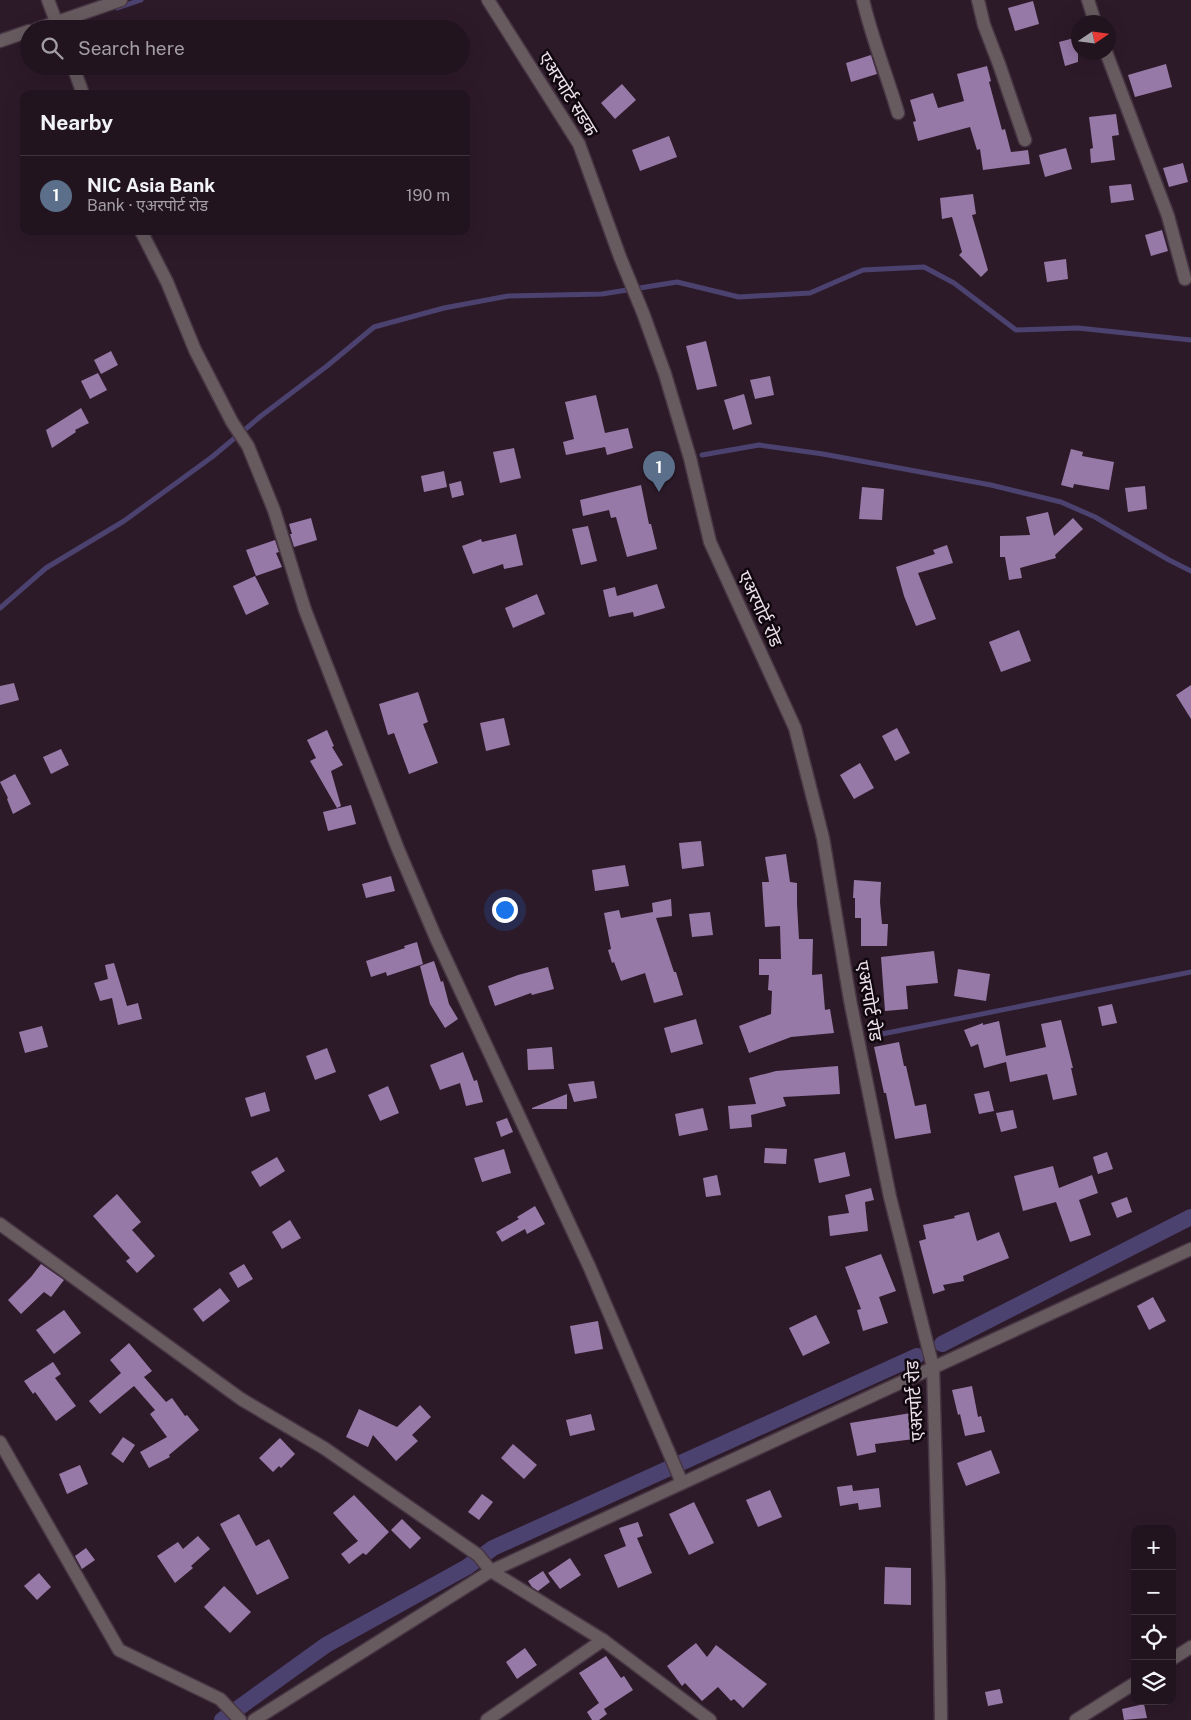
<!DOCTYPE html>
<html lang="en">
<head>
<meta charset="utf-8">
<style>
	body { margin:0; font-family:"Public Sans","Noto Sans Devanagari",sans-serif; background:#2a1d28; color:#f1f3f6 }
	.controls { position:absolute; right:15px; bottom:15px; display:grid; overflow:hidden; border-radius:10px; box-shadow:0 5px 20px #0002 }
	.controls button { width:45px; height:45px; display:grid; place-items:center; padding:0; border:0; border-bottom:1px solid #3f333d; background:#22141f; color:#f1f3f6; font:25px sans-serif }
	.compass { position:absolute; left:1071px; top:15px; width:45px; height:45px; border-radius:50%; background:#22141f; box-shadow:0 5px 20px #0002; rotate:77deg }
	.you { position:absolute; left:504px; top:909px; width:18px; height:18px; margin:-12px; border:4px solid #fff; border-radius:50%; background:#1a73e8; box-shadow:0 0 0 8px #1a73e833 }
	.badge { display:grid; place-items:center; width:32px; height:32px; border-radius:50%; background:#69c4f1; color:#fff; font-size:16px; font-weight:700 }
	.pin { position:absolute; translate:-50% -41px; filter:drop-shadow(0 1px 2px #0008) }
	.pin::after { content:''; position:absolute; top:26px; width:18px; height:15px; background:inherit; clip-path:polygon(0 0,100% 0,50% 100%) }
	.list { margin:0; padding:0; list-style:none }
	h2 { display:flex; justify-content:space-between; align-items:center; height:65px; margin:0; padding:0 20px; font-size:21px }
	h2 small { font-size:16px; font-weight:400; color:#a29ea4 }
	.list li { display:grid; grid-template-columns:32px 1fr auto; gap:15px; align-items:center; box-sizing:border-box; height:80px; padding:0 20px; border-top:1px solid #3f333d }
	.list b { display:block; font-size:19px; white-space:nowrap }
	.list p { margin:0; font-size:16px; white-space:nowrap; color:#a29ea4 }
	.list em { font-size:16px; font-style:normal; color:#a29ea4 }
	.icon { flex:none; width:28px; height:28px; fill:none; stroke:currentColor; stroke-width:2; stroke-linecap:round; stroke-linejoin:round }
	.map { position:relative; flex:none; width:1191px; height:1720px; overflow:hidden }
	.search { position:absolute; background:#22141f; box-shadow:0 5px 20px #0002; left:20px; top:20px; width:450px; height:55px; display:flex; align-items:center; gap:12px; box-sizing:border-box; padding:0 18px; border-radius:28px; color:#a29ea4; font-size:19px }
	.panel { position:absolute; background:#22141f; box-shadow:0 5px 20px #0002; left:20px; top:90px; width:450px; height:145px; border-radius:10px }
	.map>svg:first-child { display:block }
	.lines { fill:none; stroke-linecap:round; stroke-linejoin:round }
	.stream { stroke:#4c426f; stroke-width:5 }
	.canal { stroke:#4c426f; stroke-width:16 }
	.building { fill:#9779a7 }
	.street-casing { stroke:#483644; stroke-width:15 }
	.street { stroke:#675b5f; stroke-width:12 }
	.labels { text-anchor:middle; stroke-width:5; stroke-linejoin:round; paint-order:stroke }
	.street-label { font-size:18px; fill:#eee1eb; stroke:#10080e }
</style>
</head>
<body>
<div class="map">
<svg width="1191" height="1720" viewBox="0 0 1191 1720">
	<rect width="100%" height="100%" fill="#2d1a29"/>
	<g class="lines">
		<!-- stream -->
		<g class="stream">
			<polyline points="117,8 141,0"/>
			<polyline points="702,455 759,445 823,454 991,485 1061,502 1095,517 1169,560 1191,571"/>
			<polyline points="0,608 46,568 124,521 212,457 261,416 327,366 374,327 444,308 508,296 602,294 677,282 739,297 810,293 863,270 924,267 954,283 1016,330 1078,328 1191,340"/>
			<polyline points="877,1035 1191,972"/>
		</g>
		<!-- canal -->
		<g class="canal">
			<polyline points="942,1344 1191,1217"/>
			<polyline points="222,1720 326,1645 467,1567 493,1548 917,1356"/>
		</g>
	</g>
	<!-- building -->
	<g class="building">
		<polygon points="1033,1 1039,24 1015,31 1008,8"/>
		<polygon points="1078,37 1078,62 1065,66 1059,42"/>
		<polygon points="871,55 877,74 851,82 846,63"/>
		<polygon points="1166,64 1172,87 1135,97 1128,75"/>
		<polygon points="987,66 991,81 989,82 1002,130 1005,129 1011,152 1028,150 1030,164 983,170 980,149 977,150 970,127 918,141 913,122 916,121 910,100 933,93 938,108 964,101 957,74"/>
		<polygon points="622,84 636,100 615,119 601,103"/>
		<polygon points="1116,114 1119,135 1112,136 1115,160 1091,163 1090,149 1093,148 1089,117"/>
		<polygon points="669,136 677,157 640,171 632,150"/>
		<polygon points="1066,148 1072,169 1045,177 1039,155"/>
		<polygon points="1183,163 1188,182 1169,187 1163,168"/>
		<polygon points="1131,184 1134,200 1111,203 1109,186"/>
		<polygon points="973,194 976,214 972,215 988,270 981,277 959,255 962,252 952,217 942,219 940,198"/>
		<polygon points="1162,230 1168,251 1151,256 1145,235"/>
		<polygon points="1066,259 1068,279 1047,282 1044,262"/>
		<polygon points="706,341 717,386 697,390 686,346"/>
		<polygon points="111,351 118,365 101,374 94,360"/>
		<polygon points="98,373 107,390 90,399 81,381"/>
		<polygon points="770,376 774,395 755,399 750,380"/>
		<polygon points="744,394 752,424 733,430 724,400"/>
		<polygon points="596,395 605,433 628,428 633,448 607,455 605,447 566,455 563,442 574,439 565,402"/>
		<polygon points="81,408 89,423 75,430 76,432 52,448 46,430"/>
		<polygon points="514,448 521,478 500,483 493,452"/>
		<polygon points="1071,449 1083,452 1082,456 1114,462 1109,490 1074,484 1073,488 1061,485"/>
		<polygon points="444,471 447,487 424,492 421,476"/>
		<polygon points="461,481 464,495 452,498 449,484"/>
		<polygon points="641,485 649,524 651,524 657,549 627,557 616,517 611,518 609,510 583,516 580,500"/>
		<polygon points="1145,486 1147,509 1128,512 1125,488"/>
		<polygon points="862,487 884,489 882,520 859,519"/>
		<polygon points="1048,512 1054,536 1073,518 1083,529 1055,555 1056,558 1020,568 1022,578 1009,580 1005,557 1000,557 1000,536 1030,535 1026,517"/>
		<polygon points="311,518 317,540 294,547 290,534 292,534 289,524"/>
		<polygon points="588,526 597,561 581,565 572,529"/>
		<polygon points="516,534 523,565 504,569 503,564 473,574 462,546 481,539 482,542"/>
		<polygon points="275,540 279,552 276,553 282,567 256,576 246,550"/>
		<polygon points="947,545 953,563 918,573 936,619 916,626 904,596 896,567 935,554 933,550"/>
		<polygon points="255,576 269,604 246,615 233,586"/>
		<polygon points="657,584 665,608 634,617 633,612 609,617 603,590 615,587 617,596"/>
		<polygon points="537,594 545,614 513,628 505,608"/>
		<polygon points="1019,630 1031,661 1001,672 989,642"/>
		<polygon points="14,683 19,700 0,705 0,686"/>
		<polygon points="1191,685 1191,719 1176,695"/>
		<polygon points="418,692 428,722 423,724 438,763 409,774 394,733 388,735 379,704"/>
		<polygon points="504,718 510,745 486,751 480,723"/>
		<polygon points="897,728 910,753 895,761 882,736"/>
		<polygon points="327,730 334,746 332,747 343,765 331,771 341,806 337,808 310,761 316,758 307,740"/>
		<polygon points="61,749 69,765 51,774 43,757"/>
		<polygon points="860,763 874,788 854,799 840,775"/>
		<polygon points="15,774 31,804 13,814 7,799 8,798 0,782"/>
		<polygon points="351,805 356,824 328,831 323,812"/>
		<polygon points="701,841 704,866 682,869 679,843"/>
		<polygon points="786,854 790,882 797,883 797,904 799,939 813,939 812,975 822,974 825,1010 830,1009 834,1033 791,1037 749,1053 739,1026 771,1014 772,991 768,990 769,975 759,975 759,959 781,959 780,926 765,927 762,882 769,882 765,857"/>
		<polygon points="625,865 629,886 595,891 592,870"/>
		<polygon points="391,876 395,891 366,898 362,884"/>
		<polygon points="854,880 881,882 880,902 882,924 888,924 887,946 861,946 861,918 855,918 855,898 853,898"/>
		<polygon points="671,899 672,916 656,918 674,972 676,972 683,995 654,1003 645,973 621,981 614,962 612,963 608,950 611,949 604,913 619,910 621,918 653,912 652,903"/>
		<polygon points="710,912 713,935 692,937 689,914"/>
		<polygon points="417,942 423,964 387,976 386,972 371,977 366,961 405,948 404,946"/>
		<polygon points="934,951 938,983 906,986 908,1009 885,1011 881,957"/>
		<polygon points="434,961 441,982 443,981 449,1004 458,1019 445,1028 430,1004 420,966"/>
		<polygon points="114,963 127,1006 138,1003 142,1019 118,1025 112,998 100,1001 94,983 108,979 105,965"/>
		<polygon points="548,967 554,989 532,995 531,993 495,1006 488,986 518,975"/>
		<polygon points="958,969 990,974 986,1001 954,996"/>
		<polygon points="1112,1004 1117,1023 1102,1026 1098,1007"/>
		<polygon points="696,1019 703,1044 671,1053 664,1028"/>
		<polygon points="1061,1020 1073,1068 1071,1068 1077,1095 1053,1100 1047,1074 1010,1082 1006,1062 984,1068 978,1044 971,1047 964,1030 983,1023 983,1025 999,1021 1006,1056 1046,1047 1041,1024"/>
		<polygon points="42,1026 48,1047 25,1053 19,1032"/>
		<polygon points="899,1042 904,1066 906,1066 915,1106 926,1104 931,1133 895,1139 886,1093 884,1093 874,1047"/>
		<polygon points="552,1047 554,1069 528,1070 527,1049"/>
		<polygon points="327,1048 336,1072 315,1080 306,1056"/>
		<polygon points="463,1052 474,1081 477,1080 483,1102 466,1106 460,1083 440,1090 430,1065"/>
		<polygon points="838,1066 840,1094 783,1097 786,1106 751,1115 752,1127 730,1129 728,1106 756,1104 749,1078 776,1071"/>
		<polygon points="594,1081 597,1098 574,1102 568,1084"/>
		<polygon points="388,1086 399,1113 380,1121 368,1095"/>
		<polygon points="989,1091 994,1111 979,1114 974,1094"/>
		<polygon points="265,1092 270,1111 251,1117 245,1098"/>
		<polygon points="567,1094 567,1109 532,1109 532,1108"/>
		<polygon points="703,1108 708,1130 679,1136 675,1114"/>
		<polygon points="1013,1110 1017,1128 1001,1132 996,1113"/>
		<polygon points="507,1118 513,1132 501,1137 496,1122"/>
		<polygon points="765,1148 787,1149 786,1164 764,1163"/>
		<polygon points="504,1149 511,1173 482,1182 474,1158"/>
		<polygon points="845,1152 850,1176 819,1183 814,1159"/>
		<polygon points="1107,1152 1113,1169 1098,1174 1093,1157"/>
		<polygon points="277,1157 285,1171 260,1187 251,1172"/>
		<polygon points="1053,1166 1059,1188 1092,1175 1098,1193 1079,1200 1091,1235 1070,1242 1056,1202 1023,1211 1014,1176"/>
		<polygon points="717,1175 721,1195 706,1197 703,1178"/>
		<polygon points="871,1188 874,1200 865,1202 868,1231 830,1236 828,1216 849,1213 845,1195"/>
		<polygon points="117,1194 141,1222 132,1230 155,1256 137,1273 126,1261 130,1258 93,1216"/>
		<polygon points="1127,1197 1132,1212 1117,1218 1111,1203"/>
		<polygon points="535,1206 545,1224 527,1234 525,1229 502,1242 496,1232 519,1219 517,1217"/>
		<polygon points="969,1212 977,1241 999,1232 1009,1258 963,1276 964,1281 943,1285 945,1290 933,1294 919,1241 926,1239 923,1225 955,1218 954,1216"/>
		<polygon points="290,1220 301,1238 282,1249 272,1232"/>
		<polygon points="881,1254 896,1291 879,1297 888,1323 863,1331 857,1310 861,1309 845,1267"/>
		<polygon points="41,1264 64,1280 51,1297 44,1292 21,1314 8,1300 31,1277"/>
		<polygon points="244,1264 253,1279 238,1288 229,1273"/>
		<polygon points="220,1288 230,1301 203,1322 193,1309"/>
		<polygon points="1153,1297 1166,1321 1149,1330 1137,1306"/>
		<polygon points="64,1310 81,1333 54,1354 36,1330"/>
		<polygon points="816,1315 830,1343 803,1356 789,1328"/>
		<polygon points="598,1321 603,1349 575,1354 570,1326"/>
		<polygon points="129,1343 152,1371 144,1377 166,1402 172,1398 185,1416 187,1415 199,1430 169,1455 170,1457 149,1468 140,1452 167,1437 150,1414 155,1410 134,1386 100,1414 89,1401 121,1373 110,1360"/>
		<polygon points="53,1362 61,1374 55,1378 76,1406 56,1421 35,1392 33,1394 24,1381"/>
		<polygon points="972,1386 978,1417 981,1416 985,1432 965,1436 960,1414 958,1415 952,1390"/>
		<polygon points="420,1405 431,1417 412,1435 418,1441 396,1461 373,1435 368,1447 346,1437 359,1409 397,1427"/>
		<polygon points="911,1413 914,1439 875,1444 876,1452 857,1456 850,1423"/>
		<polygon points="591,1414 595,1430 570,1436 566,1420"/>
		<polygon points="123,1437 135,1445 123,1463 111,1454"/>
		<polygon points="280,1438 295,1454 281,1468 279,1466 273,1472 259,1458"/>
		<polygon points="513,1444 537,1465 524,1479 501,1458"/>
		<polygon points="991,1450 1000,1473 966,1486 957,1463"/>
		<polygon points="80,1465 88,1484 67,1494 59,1474"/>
		<polygon points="852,1485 853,1491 879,1488 881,1507 859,1510 858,1503 840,1506 837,1487"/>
		<polygon points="770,1490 782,1517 758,1527 746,1500"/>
		<polygon points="482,1494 493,1502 479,1520 468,1512"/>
		<polygon points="354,1495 389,1532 366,1555 363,1553 349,1564 341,1554 358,1541 333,1513"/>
		<polygon points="694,1502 714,1543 689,1555 669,1514"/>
		<polygon points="239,1514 256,1546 269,1539 289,1578 257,1595 220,1524"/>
		<polygon points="402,1519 421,1538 410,1549 391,1530"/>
		<polygon points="638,1522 643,1536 637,1538 652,1573 618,1588 604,1555 626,1546 619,1528"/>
		<polygon points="198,1536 210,1549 191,1566 193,1568 175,1583 157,1556 178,1542 183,1549"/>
		<polygon points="86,1548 95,1560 82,1569 75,1556"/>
		<polygon points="570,1558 581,1575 560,1589 548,1573"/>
		<polygon points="885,1567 911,1568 911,1605 884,1604"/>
		<polygon points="543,1571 550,1582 538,1591 532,1587 528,1581"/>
		<polygon points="39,1573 51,1587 37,1600 24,1586"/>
		<polygon points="224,1586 251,1612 230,1633 204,1607"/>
		<polygon points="696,1643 707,1657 716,1645 767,1684 743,1708 734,1699 731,1701 718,1687 702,1701 685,1683 682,1686 667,1666"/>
		<polygon points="525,1648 537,1665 517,1679 506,1662"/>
		<polygon points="606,1656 621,1678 624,1676 633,1690 604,1709 607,1714 599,1720 592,1720 587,1712 599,1703 579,1673"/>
		<polygon points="1000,1689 1003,1703 988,1706 985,1692"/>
		<polygon points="1144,1704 1147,1718 1124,1720 1122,1709"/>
	</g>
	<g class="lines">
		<!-- street casing -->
		<g class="street-casing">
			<g id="street">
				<polyline points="48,0 59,29"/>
				<polyline points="488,0 579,144 620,257 643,313 665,374 690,458 710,542 795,728 823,838 850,1000 890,1197 933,1367 939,1582 941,1720"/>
				<path d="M863 0C872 39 887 75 898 113"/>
				<polyline points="978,0 984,25 999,64 1025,140"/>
				<polyline points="1088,0 1095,22"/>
				<polyline points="37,29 121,0"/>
				<polyline points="0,41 29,31"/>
				<polyline points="1106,52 1168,216 1185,279"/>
				<polyline points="73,66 83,94"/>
				<polyline points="141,231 167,282 195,350 232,422 248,446 274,510 305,610 398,849 436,938 589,1266 682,1483"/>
				<polyline points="0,1224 241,1399 324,1448 478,1555 491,1571 603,1640 710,1720"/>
				<polyline points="0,1442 119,1650 220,1699 240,1720"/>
				<polyline points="1172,1659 1191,1647"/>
				<polyline points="254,1720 491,1571 1191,1249"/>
				<polyline points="487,1720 603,1640"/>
				<polyline points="1076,1720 1135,1683"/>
			</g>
		</g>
		<!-- street -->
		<use href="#street" class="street"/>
	</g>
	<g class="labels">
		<!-- street labels -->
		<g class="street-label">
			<text transform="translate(568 94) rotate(58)" y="6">एअरपोर्ट सडक</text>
			<text transform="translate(760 609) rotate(65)" y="6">एअरपोर्ट रोड</text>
			<text transform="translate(869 1001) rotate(80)" y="6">एअरपोर्ट रोड</text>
			<text transform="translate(915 1401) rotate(-94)" y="6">एअरपोर्ट रोड</text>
		</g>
	</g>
</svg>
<div class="controls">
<button>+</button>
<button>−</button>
<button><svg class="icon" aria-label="locate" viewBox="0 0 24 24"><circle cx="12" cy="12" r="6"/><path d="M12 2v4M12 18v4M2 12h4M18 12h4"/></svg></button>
<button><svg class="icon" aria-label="layers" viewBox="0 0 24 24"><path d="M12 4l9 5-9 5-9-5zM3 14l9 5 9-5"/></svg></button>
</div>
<svg class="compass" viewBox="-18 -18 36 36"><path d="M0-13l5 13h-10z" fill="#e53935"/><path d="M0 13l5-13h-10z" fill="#a29ea4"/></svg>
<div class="you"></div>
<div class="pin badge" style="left:659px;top:492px;background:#5c6f8a">1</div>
<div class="search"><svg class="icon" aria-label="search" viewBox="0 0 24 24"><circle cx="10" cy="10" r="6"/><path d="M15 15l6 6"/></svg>Search here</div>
<section class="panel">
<h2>Nearby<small></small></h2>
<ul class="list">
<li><span class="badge" style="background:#5c6f8a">1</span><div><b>NIC Asia Bank</b><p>Bank · एअरपोर्ट रोड</p></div><em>190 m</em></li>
</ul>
</section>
</div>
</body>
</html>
